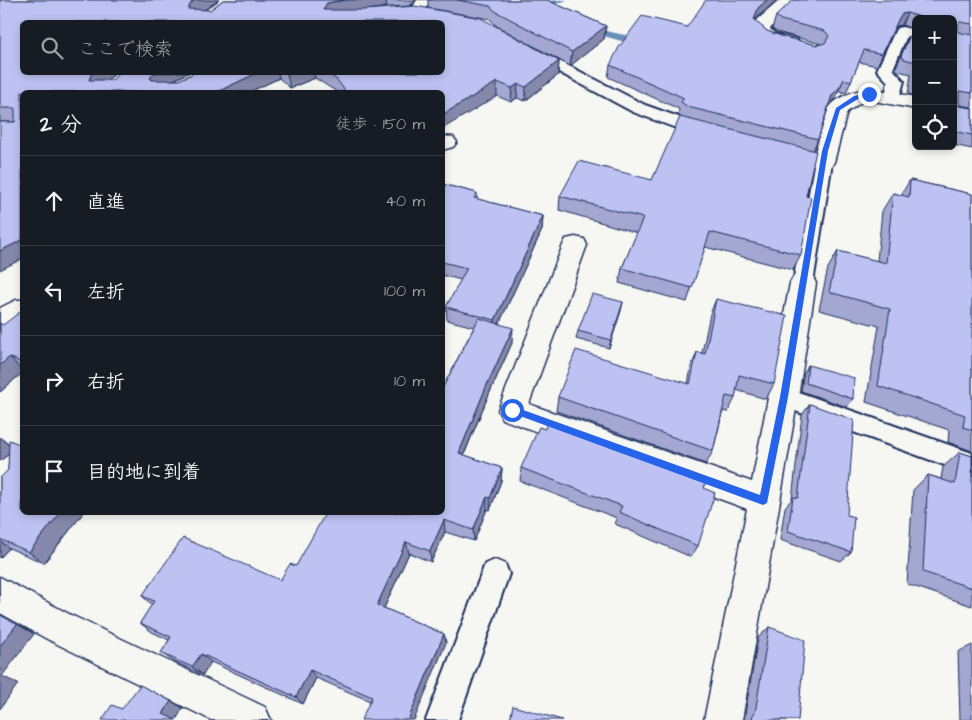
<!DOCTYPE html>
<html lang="ja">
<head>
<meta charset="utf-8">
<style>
	body { margin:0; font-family:"Architects Daughter","Klee One",sans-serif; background:#242831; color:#f1f3f6 }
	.controls { position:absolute; right:15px; top:15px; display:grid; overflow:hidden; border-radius:8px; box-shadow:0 2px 8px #0003 }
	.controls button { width:45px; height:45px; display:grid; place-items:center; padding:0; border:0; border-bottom:1px solid #363941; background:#171b24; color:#f1f3f6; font:25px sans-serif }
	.stop { position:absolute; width:15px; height:15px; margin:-11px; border:4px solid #2563eb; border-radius:50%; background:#fff }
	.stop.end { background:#2563eb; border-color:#fff; box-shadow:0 1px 5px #0008 }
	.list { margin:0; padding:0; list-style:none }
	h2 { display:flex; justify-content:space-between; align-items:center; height:65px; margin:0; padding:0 20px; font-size:21px }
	h2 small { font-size:16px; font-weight:400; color:#9ea1a6 }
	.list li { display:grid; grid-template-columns:32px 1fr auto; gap:15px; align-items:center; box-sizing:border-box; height:90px; padding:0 20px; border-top:1px solid #363941 }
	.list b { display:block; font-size:19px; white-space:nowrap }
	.list em { font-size:16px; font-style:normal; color:#9ea1a6 }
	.icon { flex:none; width:28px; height:28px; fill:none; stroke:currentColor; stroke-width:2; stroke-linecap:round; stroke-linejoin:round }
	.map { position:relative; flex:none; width:972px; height:720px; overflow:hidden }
	.search { position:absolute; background:#171b24; box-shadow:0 2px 8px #0003; left:20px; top:20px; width:425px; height:55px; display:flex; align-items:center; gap:12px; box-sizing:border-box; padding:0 18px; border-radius:8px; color:#9ea1a6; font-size:19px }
	.panel { position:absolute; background:#171b24; box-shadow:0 2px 8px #0003; left:20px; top:90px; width:425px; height:425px; border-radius:8px }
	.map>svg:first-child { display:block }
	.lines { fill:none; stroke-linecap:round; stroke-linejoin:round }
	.stream { fill:#6890bb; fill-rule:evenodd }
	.service-casing { stroke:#1b2f5e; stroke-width:4 }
	.minor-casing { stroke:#1b2f5e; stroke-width:3 }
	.service { fill:#f6f6f2; fill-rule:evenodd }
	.minor { fill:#f6f6f2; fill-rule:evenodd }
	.wall { fill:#a3a7d1; stroke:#1b2f5e; fill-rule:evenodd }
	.shaded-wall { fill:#8588aa; stroke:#1b2f5e }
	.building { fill:#bec2f3; stroke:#1b2f5e }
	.route { fill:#2563eb }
</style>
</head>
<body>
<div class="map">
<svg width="972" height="720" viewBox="0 0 972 720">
	<rect width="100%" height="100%" fill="#f6f6f2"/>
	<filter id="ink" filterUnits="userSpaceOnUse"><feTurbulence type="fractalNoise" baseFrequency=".02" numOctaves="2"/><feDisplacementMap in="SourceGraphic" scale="10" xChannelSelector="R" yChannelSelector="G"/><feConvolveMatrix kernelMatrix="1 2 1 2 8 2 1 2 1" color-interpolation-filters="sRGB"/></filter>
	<g filter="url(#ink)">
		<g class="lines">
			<!-- stream -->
			<g class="stream">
				<polygon points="555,0 568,0 538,9 534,7"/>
				<polygon points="586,27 625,35 646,44 639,46 586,31"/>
			</g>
			<!-- service casing -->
			<g class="service-casing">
				<g id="service">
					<polygon points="417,0 431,0 421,16 411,16 409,13"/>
					<polygon points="902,27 916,30 916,38 907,36 893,69 904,81 898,102 886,102 884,99 888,82 877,70 895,31 897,28"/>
					<polygon points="534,48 645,105 712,129 715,133 712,137 706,138 700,137 633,112 529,56 526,53 529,50"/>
					<polygon points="800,150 829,158 832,162 813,283 810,288 803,291 796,288 793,283 814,165 794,160 791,156 794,152"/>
					<polygon points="784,387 972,453 972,475 776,404 772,397 776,390"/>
					<polygon points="495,560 505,564 509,574 458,720 426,720 485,564"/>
				</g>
			</g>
			<!-- minor casing -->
			<g class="minor-casing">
				<g id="minor">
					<path d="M780 0H798L771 27 770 29 776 34 797 39 800 43 797 47C783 50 761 43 752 31L756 21Z"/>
					<path d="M869 88 916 97V109L869 100 863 101 847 112 834 162 831 167 823 169 815 167 812 162 828 109C837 96 854 91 869 88Z"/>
					<polygon points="442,136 453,137 457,142 453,147 442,150"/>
					<polygon points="575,237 584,239 587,245 529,404 752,482 790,283 794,276 803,274 812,276 816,283 798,397 742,720 704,720 747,509 502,419 498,410 563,245 566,239"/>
					<polygon points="16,300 22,300 22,320 9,328 0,331 0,308"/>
					<polygon points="0,577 71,615 265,707 271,720 211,720 47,639 0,613"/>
				</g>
			</g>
			<!-- service -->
			<use href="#service" class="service"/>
			<!-- minor -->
			<use href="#minor" class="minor"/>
		</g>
		<!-- wall -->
		<g class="wall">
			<path d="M0 0H219L205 10H210L223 0H416L411 6 387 7 367 10 559 61 558 75 525 101 517 98 511 102 497 96 442 92H337L315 78 290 88 279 78 250 92H22L15 122H0ZM22 22 442 72H196L179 80H174L190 72 112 80H107L118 72H22Z"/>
			<polygon points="428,0 547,0 606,26 604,39 570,66 495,25 490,19 428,8"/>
			<polygon points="972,0 972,107 959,105 959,106 972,108 972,149 953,145 953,19 916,19 916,96 908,94 911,74 898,71 895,69 913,29 902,25 897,26 894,30 877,66 859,62 846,93 839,91 835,99 829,106 818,139 813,150 806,196 801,255 793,270 705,247 687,302 619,283 622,268 637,233 559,210 560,196 652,180 682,118 678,115 679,109 608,77 610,65 687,27 754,20 767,31 784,37 817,45 821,44 777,32 772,29 776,16"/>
			<polygon points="910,180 972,194 972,451 948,442 949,430 866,402 879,326 819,310 828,268 838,251 877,261 882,211 893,193 901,195"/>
			<polygon points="442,184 477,193 477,199 543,216 542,230 499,324 512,343 486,401 464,455 502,468 501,481 490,510 487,509 474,541 445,532 431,562 409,553 384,608 444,634 446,643 370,701 316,678 303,704 211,662 203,675 173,661 161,653 169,640 152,632 140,623 152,605 142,596 280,580 296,566 443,387 474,327 447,320 446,307 461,280 442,275"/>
			<polygon points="716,299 774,384 766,399 736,390 735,398 728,412 723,411 713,451 706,464 556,411 558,397 688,384 691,367 697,352 702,353 710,314"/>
			<polygon points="623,302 609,348 576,339 578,331"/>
			<polygon points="22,313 22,373 0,392"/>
			<polygon points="808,365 853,399 847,407 801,391 804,373"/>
			<polygon points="810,404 851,552 841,561 780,540 785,507 792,499 802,415"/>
			<polygon points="0,437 9,445 22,512 84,512 44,563 9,548 0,558 0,478 8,470 9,454 0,461"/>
			<polygon points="960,452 972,456 972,606 907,584 913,490 928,475 941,479 943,467"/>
			<polygon points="521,468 704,488 698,546 691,557 615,524 617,518 520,481"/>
			<polygon points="769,627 798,720 744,720 758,638"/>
			<polygon points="972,645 972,720 960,720 958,652"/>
		</g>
		<!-- shaded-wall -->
		<g class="shaded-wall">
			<polygon points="195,0 219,0 195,16 188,9 191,3"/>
			<polygon points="345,0 386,0 387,7 330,16 323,10 327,3"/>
			<polygon points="410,0 416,0 411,6"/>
			<polygon points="767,0 777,0 754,20 758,8"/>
			<polygon points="907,13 902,25 897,26 893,30 899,18 902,14"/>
			<polygon points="606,26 604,39 570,66 572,52"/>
			<polygon points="559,61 558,75 525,101 526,87"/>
			<polygon points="118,72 98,86 89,80 91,73"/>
			<polygon points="190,72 160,86 150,78 155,73"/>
			<polygon points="259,72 278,72 279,78 250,92 217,92"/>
			<polygon points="291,72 314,72 315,78 290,88 287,74"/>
			<polygon points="844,79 835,99 827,108 832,95"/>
			<polygon points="497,82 497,96 442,129 442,115"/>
			<polygon points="518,84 517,98 511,102 512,88"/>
			<polygon points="543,216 542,230 495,333 495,320"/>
			<polygon points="22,240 22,259 0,270 0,251"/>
			<polygon points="623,302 621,311 609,348 611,340"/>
			<polygon points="513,328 512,343 486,401 459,466 459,453 486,387"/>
			<polygon points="10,357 22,371 22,373 0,392 0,365"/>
			<polygon points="0,437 14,450 0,461"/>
			<polygon points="502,468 501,481 490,510 490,498"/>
			<polygon points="487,497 487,509 474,541 473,530"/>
			<polygon points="61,512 84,512 44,563 29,552"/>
			<polygon points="444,520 445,532 431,562 430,551"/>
			<polygon points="0,541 9,548 0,558"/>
			<polygon points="406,542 409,553 381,615 377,605"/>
			<polygon points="17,624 34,634 2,676 18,684 0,709 0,646"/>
			<polygon points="444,634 446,643 414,720 408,720"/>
			<polygon points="201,654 211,662 203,675 192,667"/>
			<polygon points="310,670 316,678 303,704 296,697"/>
			<polygon points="171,701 183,708 176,720 174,720 163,714"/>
		</g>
		<!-- building -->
		<g class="building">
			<polygon points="0,0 195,0 191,3 188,9 210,10 223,0 345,0 327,3 323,10 364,10 415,6 481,18 559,61 526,87 518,84 512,88 497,82 442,115 442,92 346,92 337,80 325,72 442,72 442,22 22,22 22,72 92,72 89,80 112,80 121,72 155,72 150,78 152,80 179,80 196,72 259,72 217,92 22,92 22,240 0,251 0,122 15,122 15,108 0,108"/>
			<polygon points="457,0 547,0 606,26 572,52 495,11 490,6"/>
			<polygon points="706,0 767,0 758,8 754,20 767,31 784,37 817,45 825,43 829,36 825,31 781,20 776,16 793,0 972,0 972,24 960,22 958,24 958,32 972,35 972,93 959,91 959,106 972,108 972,135 953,131 953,19 924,19 924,18 907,13 902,14 899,18 882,54 864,50 851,81 844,79 840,87 832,95 818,139 688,107 681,102 684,98 610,65 619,47 642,16 687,27"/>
			<polygon points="914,26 916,26 916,62 904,59 901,56"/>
			<polygon points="680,117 816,151 806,196 811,197 801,255 710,232 692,288 622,268 643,218 560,196 579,161 652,180"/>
			<polygon points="910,180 972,194 972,430 963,427 965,415 878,386 890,309 829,292 838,251 886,263 893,193 909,197"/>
			<polygon points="442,184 477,193 474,198 543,216 495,320 446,307 467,268 442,262"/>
			<polygon points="592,294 623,302 611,340 578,331"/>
			<polygon points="716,299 787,316 774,384 739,375 735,398 726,396 713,451 558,397 576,350 690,384 697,352 705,354"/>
			<polygon points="20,312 22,313 22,363 10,357 0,365 0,323 3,325"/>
			<polygon points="479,318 513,328 486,387 459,453 502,468 490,498 487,497 473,530 444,520 430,551 406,542 377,605 444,634 408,720 361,720 372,697 310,670 296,697 201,654 192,667 161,653 171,637 140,623 154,601 142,596 183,538 280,580 290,564 296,566 326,512 442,512 442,387 443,387"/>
			<polygon points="808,365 854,378 853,399 806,383"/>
			<polygon points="810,404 854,420 847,515 854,517 851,552 788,531 793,497 798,498"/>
			<polygon points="547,423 706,480 704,488 715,493 698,546 619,512 622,506 521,468 539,427 545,429"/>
			<polygon points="9,440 22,445 22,512 61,512 29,552 0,539 0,478 8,470"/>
			<polygon points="960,452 972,456 972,588 923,572 928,475 955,484"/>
			<polygon points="0,615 17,624 0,646"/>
			<polygon points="769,627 805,640 798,720 752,720 753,714 755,713"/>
			<polygon points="140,685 171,701 163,714 174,719 174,720 102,720 112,705 122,709"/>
			<polygon points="513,706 562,720 510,720"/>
		</g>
	</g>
	<!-- route -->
	<polygon class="route" points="869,92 871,95 858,99 840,110 828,151 788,397 767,503 763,505 509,412 509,407 512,406 760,495 780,397 822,151 836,108 854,96"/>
</svg>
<div class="controls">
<button>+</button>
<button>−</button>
<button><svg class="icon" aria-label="locate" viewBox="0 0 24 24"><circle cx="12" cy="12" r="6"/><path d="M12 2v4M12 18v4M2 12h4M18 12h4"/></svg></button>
</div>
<div class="stop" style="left:512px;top:410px"></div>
<div class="stop end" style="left:869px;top:94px"></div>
<div class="search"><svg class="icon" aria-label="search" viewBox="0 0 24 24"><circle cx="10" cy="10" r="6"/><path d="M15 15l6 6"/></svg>ここで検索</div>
<section class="panel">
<h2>2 分<small>徒歩 · 150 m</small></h2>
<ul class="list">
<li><svg class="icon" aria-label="ahead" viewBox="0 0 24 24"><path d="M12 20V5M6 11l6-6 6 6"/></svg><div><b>直進</b></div><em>40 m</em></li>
<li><svg class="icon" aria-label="left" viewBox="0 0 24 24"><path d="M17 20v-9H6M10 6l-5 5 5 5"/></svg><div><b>左折</b></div><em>100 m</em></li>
<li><svg class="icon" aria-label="right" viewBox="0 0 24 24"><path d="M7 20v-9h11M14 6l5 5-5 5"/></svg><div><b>右折</b></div><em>10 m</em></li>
<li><svg class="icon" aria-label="arrive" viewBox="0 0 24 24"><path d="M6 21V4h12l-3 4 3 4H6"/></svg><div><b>目的地に到着</b></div></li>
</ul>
</section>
</div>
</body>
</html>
